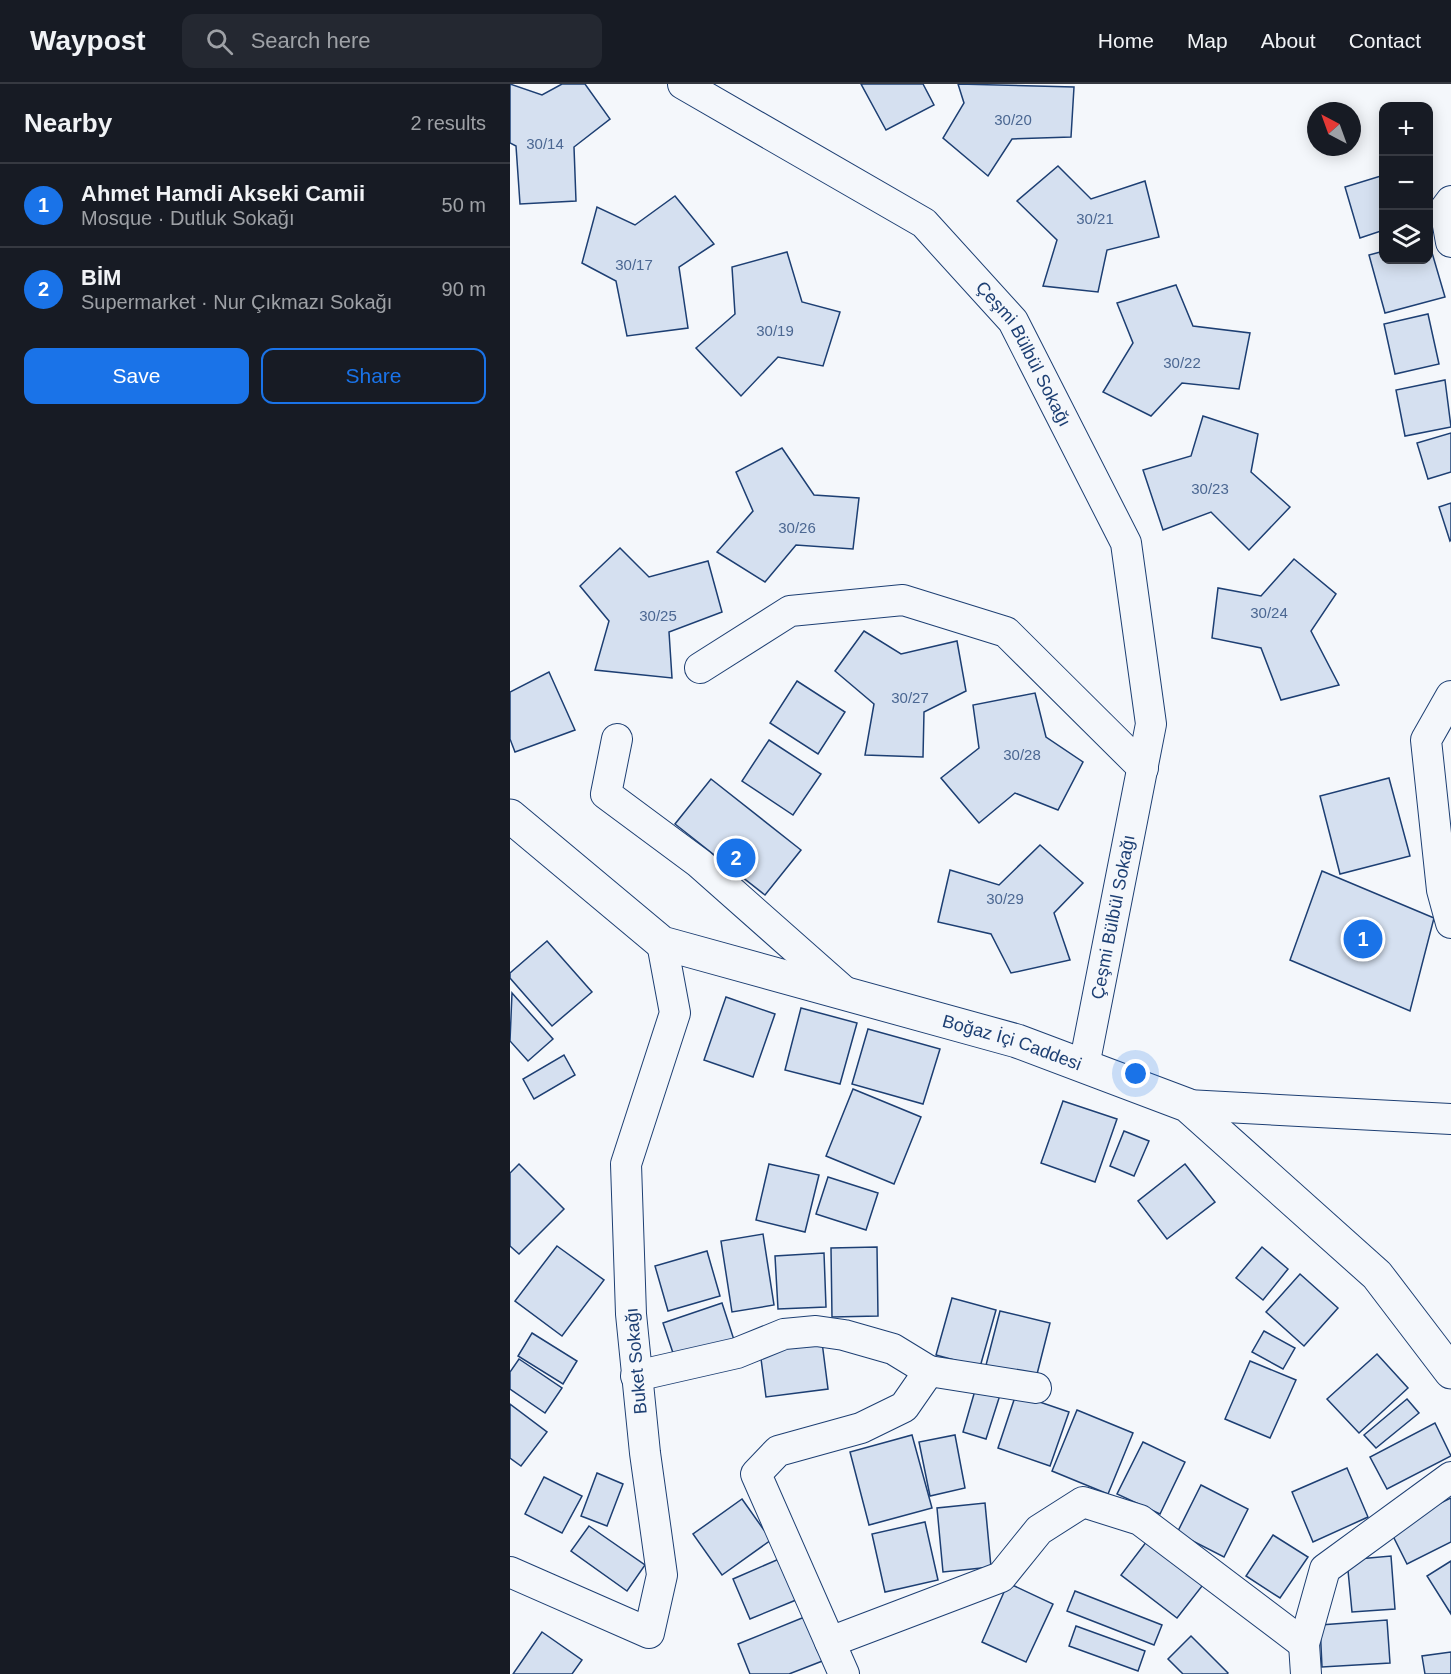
<!DOCTYPE html>
<html lang="en">
<head>
<meta charset="utf-8">
<style>
	body { margin:0; font-family:Arial,sans-serif; background:#242831; color:#f1f3f6 }
	.controls { position:absolute; right:18px; top:18px; display:grid; overflow:hidden; border-radius:12px; box-shadow:0 3px 15px #0003 }
	.controls button { width:54px; height:54px; display:grid; place-items:center; padding:0; border:0; border-bottom:2px solid #363941; background:#171b24; color:#f1f3f6; font:30px sans-serif }
	.compass { position:absolute; left:797px; top:18px; width:54px; height:54px; border-radius:50%; background:#171b24; box-shadow:0 3px 15px #0003; rotate:319deg }
	.you { position:absolute; left:626px; top:990px; width:21px; height:21px; margin:-15px; border:4px solid #fff; border-radius:50%; background:#1a73e8; box-shadow:0 0 0 9px #1a73e833 }
	.badge { display:grid; place-items:center; width:39px; height:39px; border-radius:50%; background:#1a73e8; color:#fff; font-size:20px; font-weight:700 }
	.pin { position:absolute; translate:-50% -50%; border:3px solid #fff; box-shadow:0 2px 6px #0006 }
	.list { margin:0; padding:0; list-style:none }
	h2 { display:flex; justify-content:space-between; align-items:center; height:78px; margin:0; padding:0 24px; font-size:26px }
	h2 small { font-size:20px; font-weight:400; color:#9ea1a6 }
	.list li { display:grid; grid-template-columns:39px 1fr auto; gap:18px; align-items:center; box-sizing:border-box; height:84px; padding:0 24px; border-top:2px solid #363941 }
	.list b { display:block; font-size:22px; white-space:nowrap }
	.list p { margin:0; font-size:20px; white-space:nowrap; color:#9ea1a6 }
	.list em { font-size:20px; font-style:normal; color:#9ea1a6 }
	.actions { display:flex; gap:12px; padding:18px 24px }
	.actions a { flex:1; padding:14px 0; border:2px solid #1a73e8; border-radius:12px; text-align:center; font-size:21px; color:#1a73e8 }
	.actions .main { background:#1a73e8; color:#fff }
	.icon { flex:none; width:33px; height:33px; fill:none; stroke:currentColor; stroke-width:2; stroke-linecap:round; stroke-linejoin:round }
	.map { position:relative; flex:none; width:941px; height:1590px; overflow:hidden }
	header { display:flex; align-items:center; gap:36px; box-sizing:border-box; height:84px; padding:0 30px; background:#171b24; border-bottom:2px solid #363941 }
	header strong { font-size:28px }
	nav { display:flex; gap:33px; margin-inline-start:auto; font-size:21px }
	.search { width:420px; height:54px; background:#242831; display:flex; align-items:center; gap:15px; box-sizing:border-box; padding:0 21px; border-radius:12px; color:#9ea1a6; font-size:22px }
	main { display:flex }
	aside { flex:1; background:#171b24 }
	.map>svg:first-child { display:block }
	.building { fill:#d5e0f0; stroke:#1d3f73; stroke-width:1.5 }
	.lines { fill:none; stroke-linecap:round; stroke-linejoin:round }
	.minor-casing { stroke:#1d3f73; stroke-width:32 }
	.primary-casing { stroke:#1d3f73; stroke-width:35 }
	.minor { stroke:#f4f7fb; stroke-width:30 }
	.primary { stroke:#f4f7fb; stroke-width:33 }
	.labels { text-anchor:middle; stroke-width:4.5; stroke-linejoin:round; paint-order:stroke }
	.number-label { font-size:15px; fill:#4b6792 }
	.street-label { font-size:18px; fill:#1d3f73; stroke:#f4f7fb }
</style>
</head>
<body>
<header>
<strong>Waypost</strong>
<div class="search"><svg class="icon" aria-label="search" viewBox="0 0 24 24"><circle cx="10" cy="10" r="6"/><path d="M15 15l6 6"/></svg>Search here</div>
<nav><a>Home</a><a>Map</a><a>About</a><a>Contact</a></nav>
</header>
<main>
<aside>
<h2>Nearby<small>2 results</small></h2>
<ul class="list">
<li><span class="badge">1</span><div><b>Ahmet Hamdi Akseki Camii</b><p>Mosque · Dutluk Sokağı</p></div><em>50 m</em></li>
<li><span class="badge">2</span><div><b>BİM</b><p>Supermarket · Nur Çıkmazı Sokağı</p></div><em>90 m</em></li>
</ul>
<div class="actions"><a class="main">Save</a><a>Share</a></div>
</aside>
<div class="map">
<svg width="941" height="1590" viewBox="0 0 941 1590">
	<rect width="100%" height="100%" fill="#f4f7fb"/>
	<!-- building -->
	<g class="building">
		<polygon points="0,0 32,11 52,0 75,0 100,35 64,63 66,117 10,120 6,62 0,59"/>
		<polygon points="351,0 413,0 424,21 376,46"/>
		<polygon points="448,0 564,3 561,53 502,55 478,92 433,54 454,19"/>
		<polygon points="548,82 581,115 635,97 649,153 597,166 588,208 533,202 547,156 507,117"/>
		<polygon points="874,91 874,146 850,154 835,103"/>
		<polygon points="165,112 204,160 169,183 178,244 117,252 106,197 72,179 87,123 125,141"/>
		<polygon points="918,155 935,213 875,229 859,171 874,167 874,176 918,176"/>
		<polygon points="277,168 292,218 330,228 313,282 268,273 231,312 186,264 225,230 222,183"/>
		<polygon points="666,201 683,242 740,249 729,305 672,299 641,332 593,308 623,259 607,219"/>
		<polygon points="918,230 929,280 885,290 874,240"/>
		<polygon points="935,296 941,343 895,352 886,306"/>
		<polygon points="693,332 748,350 741,388 780,423 739,466 701,428 653,446 633,386 681,372"/>
		<polygon points="941,349 941,388 918,395 907,359"/>
		<polygon points="272,364 304,411 349,414 343,465 286,461 255,498 207,468 243,427 226,388"/>
		<polygon points="941,419 941,456 940,457 929,423"/>
		<polygon points="110,464 139,493 198,477 212,528 159,548 162,594 85,586 99,537 70,502"/>
		<polygon points="784,475 826,510 801,547 829,601 771,616 751,564 702,554 708,504 751,512"/>
		<polygon points="354,547 391,570 447,557 456,607 414,628 413,673 355,671 364,620 325,587"/>
		<polygon points="39,588 65,646 5,668 0,655 0,608"/>
		<polygon points="287,597 335,628 308,670 260,639"/>
		<polygon points="525,609 536,653 573,678 548,726 505,709 469,739 431,694 469,664 463,621"/>
		<polygon points="259,656 311,690 283,731 232,697"/>
		<polygon points="879,694 900,772 830,790 810,712"/>
		<polygon points="201,695 291,766 255,811 165,740"/>
		<polygon points="530,761 573,799 544,829 560,876 501,889 481,850 428,838 440,786 489,801"/>
		<polygon points="812,787 924,834 900,927 780,876"/>
		<polygon points="37,857 82,908 42,942 0,894 0,889"/>
		<polygon points="2,909 43,955 18,977 0,957"/>
		<polygon points="216,913 265,930 243,993 194,976"/>
		<polygon points="291,924 347,939 330,1000 275,986"/>
		<polygon points="358,945 430,965 413,1020 342,1000"/>
		<polygon points="54,971 65,991 24,1015 13,995"/>
		<polygon points="343,1005 411,1033 384,1100 316,1072"/>
		<polygon points="553,1017 607,1035 585,1098 531,1079"/>
		<polygon points="614,1047 639,1057 624,1092 600,1082"/>
		<polygon points="9,1080 54,1125 9,1170 0,1162 0,1089"/>
		<polygon points="259,1080 309,1091 295,1148 246,1136"/>
		<polygon points="675,1080 705,1118 657,1155 628,1117"/>
		<polygon points="318,1093 368,1109 356,1146 306,1130"/>
		<polygon points="253,1150 264,1221 222,1228 211,1157"/>
		<polygon points="47,1162 94,1196 52,1252 5,1217"/>
		<polygon points="367,1163 368,1232 322,1233 321,1164"/>
		<polygon points="752,1163 778,1185 753,1216 726,1194"/>
		<polygon points="197,1167 210,1212 158,1227 145,1182"/>
		<polygon points="314,1169 316,1223 268,1225 265,1172"/>
		<polygon points="790,1190 828,1224 794,1262 756,1228"/>
		<polygon points="442,1214 486,1226 470,1283 426,1271"/>
		<polygon points="212,1219 225,1259 166,1278 153,1239"/>
		<polygon points="490,1227 540,1239 525,1298 475,1285"/>
		<polygon points="754,1247 785,1264 773,1285 742,1268"/>
		<polygon points="22,1249 67,1277 53,1300 8,1272"/>
		<polygon points="312,1258 318,1305 256,1313 250,1267"/>
		<polygon points="867,1270 898,1304 849,1349 817,1315"/>
		<polygon points="9,1275 52,1304 35,1329 0,1305 0,1288"/>
		<polygon points="740,1277 786,1296 760,1354 715,1335"/>
		<polygon points="466,1303 490,1311 476,1355 453,1348"/>
		<polygon points="506,1310 559,1328 540,1382 488,1364"/>
		<polygon points="897,1315 909,1329 866,1364 854,1351"/>
		<polygon points="0,1320 37,1348 11,1382 0,1374"/>
		<polygon points="567,1326 623,1349 598,1410 542,1387"/>
		<polygon points="925,1339 941,1372 877,1405 860,1373"/>
		<polygon points="402,1351 422,1424 359,1441 340,1368"/>
		<polygon points="445,1351 455,1404 420,1412 409,1358"/>
		<polygon points="633,1358 675,1378 650,1430 607,1410"/>
		<polygon points="837,1384 858,1433 803,1458 782,1408"/>
		<polygon points="87,1389 113,1400 97,1442 71,1432"/>
		<polygon points="34,1393 72,1412 52,1449 15,1430"/>
		<polygon points="691,1401 738,1425 714,1473 667,1449"/>
		<polygon points="941,1414 941,1458 897,1480 879,1444"/>
		<polygon points="232,1415 261,1456 212,1491 183,1450"/>
		<polygon points="475,1419 481,1483 433,1488 427,1424"/>
		<polygon points="415,1438 428,1496 375,1508 362,1450"/>
		<polygon points="79,1442 135,1481 117,1507 61,1467"/>
		<polygon points="763,1451 798,1473 770,1514 736,1492"/>
		<polygon points="640,1453 696,1497 667,1534 611,1491"/>
		<polygon points="881,1472 885,1525 842,1528 837,1476"/>
		<polygon points="269,1475 286,1516 240,1535 223,1495"/>
		<polygon points="941,1477 941,1530 917,1492"/>
		<polygon points="498,1499 543,1520 516,1578 472,1558"/>
		<polygon points="565,1507 652,1541 644,1561 557,1527"/>
		<polygon points="297,1532 315,1576 279,1590 240,1590 228,1560"/>
		<polygon points="877,1536 880,1579 812,1583 810,1541"/>
		<polygon points="566,1542 635,1567 628,1587 559,1562"/>
		<polygon points="32,1548 72,1576 62,1590 3,1590"/>
		<polygon points="681,1552 718,1589 717,1590 673,1590 658,1575"/>
		<polygon points="941,1568 941,1590 915,1590 912,1572"/>
	</g>
	<g class="lines">
		<!-- minor casing -->
		<g class="minor-casing">
			<g id="minor">
				<path id="s1" d="M173 0 414 139 503 237 616 459 641 640 574 982"/>
				<polyline points="941,117 935,125 941,158"/>
				<polyline points="190,584 280,527 393,516 496,548 633,684"/>
				<polyline points="941,612 916,656 932,806 941,839"/>
				<polyline points="107,655 96,710 189,779 337,910"/>
				<polyline points="677,1021 941,1035"/>
				<polyline points="419,1287 526,1304"/>
				<polyline points="126,1292 227,1269 274,1250 306,1247 334,1251 383,1265 419,1287 394,1323 351,1344 268,1367 246,1390 334,1590"/>
				<polyline points="0,1488 139,1549 152,1491 135,1369 121,1230 116,1080 165,929 152,859"/>
				<polyline points="320,1558 491,1493 529,1446 573,1418 630,1436 794,1560"/>
				<polyline points="796,1590 794,1560 815,1485 941,1393"/>
			</g>
		</g>
		<!-- primary casing -->
		<g class="primary-casing">
			<g id="primary">
				<path id="s2" d="M0 732 152 859 507 957 677 1021 867 1191 941 1288"/>
			</g>
		</g>
		<!-- minor -->
		<use href="#minor" class="minor"/>
		<!-- primary -->
		<use href="#primary" class="primary"/>
	</g>
	<g class="labels">
		<!-- number labels -->
		<g class="number-label">
			<text x="503" y="41">30/20</text>
			<text x="35" y="65">30/14</text>
			<text x="585" y="140">30/21</text>
			<text x="124" y="186">30/17</text>
			<text x="265" y="252">30/19</text>
			<text x="672" y="284">30/22</text>
			<text x="700" y="410">30/23</text>
			<text x="287" y="449">30/26</text>
			<text x="759" y="534">30/24</text>
			<text x="148" y="537">30/25</text>
			<text x="400" y="619">30/27</text>
			<text x="512" y="676">30/28</text>
			<text x="495" y="820">30/29</text>
		</g>
		<!-- street labels -->
		<g class="street-label">
			<text dy="6" stroke="none"><textPath href="#s1" startOffset="444">Çeşmi Bülbül Sokağı</textPath></text>
			<text transform="translate(603 833) rotate(-79)" y="6">Çeşmi Bülbül Sokağı</text>
			<text dy="6" stroke="none"><textPath href="#s2" startOffset="562">Boğaz İçi Caddesi</textPath></text>
			<text transform="translate(126 1277) rotate(-95)" y="6">Buket Sokağı</text>
		</g>
	</g>
</svg>
<div class="controls">
<button>+</button>
<button>−</button>
<button><svg class="icon" aria-label="layers" viewBox="0 0 24 24"><path d="M12 4l9 5-9 5-9-5zM3 14l9 5 9-5"/></svg></button>
</div>
<svg class="compass" viewBox="-18 -18 36 36"><path d="M0-13l5 13h-10z" fill="#e53935"/><path d="M0 13l5-13h-10z" fill="#9ea1a6"/></svg>
<div class="you"></div>
<div class="pin badge" style="left:853px;top:855px">1</div>
<div class="pin badge" style="left:226px;top:774px">2</div>
</div>
</main>
</body>
</html>
